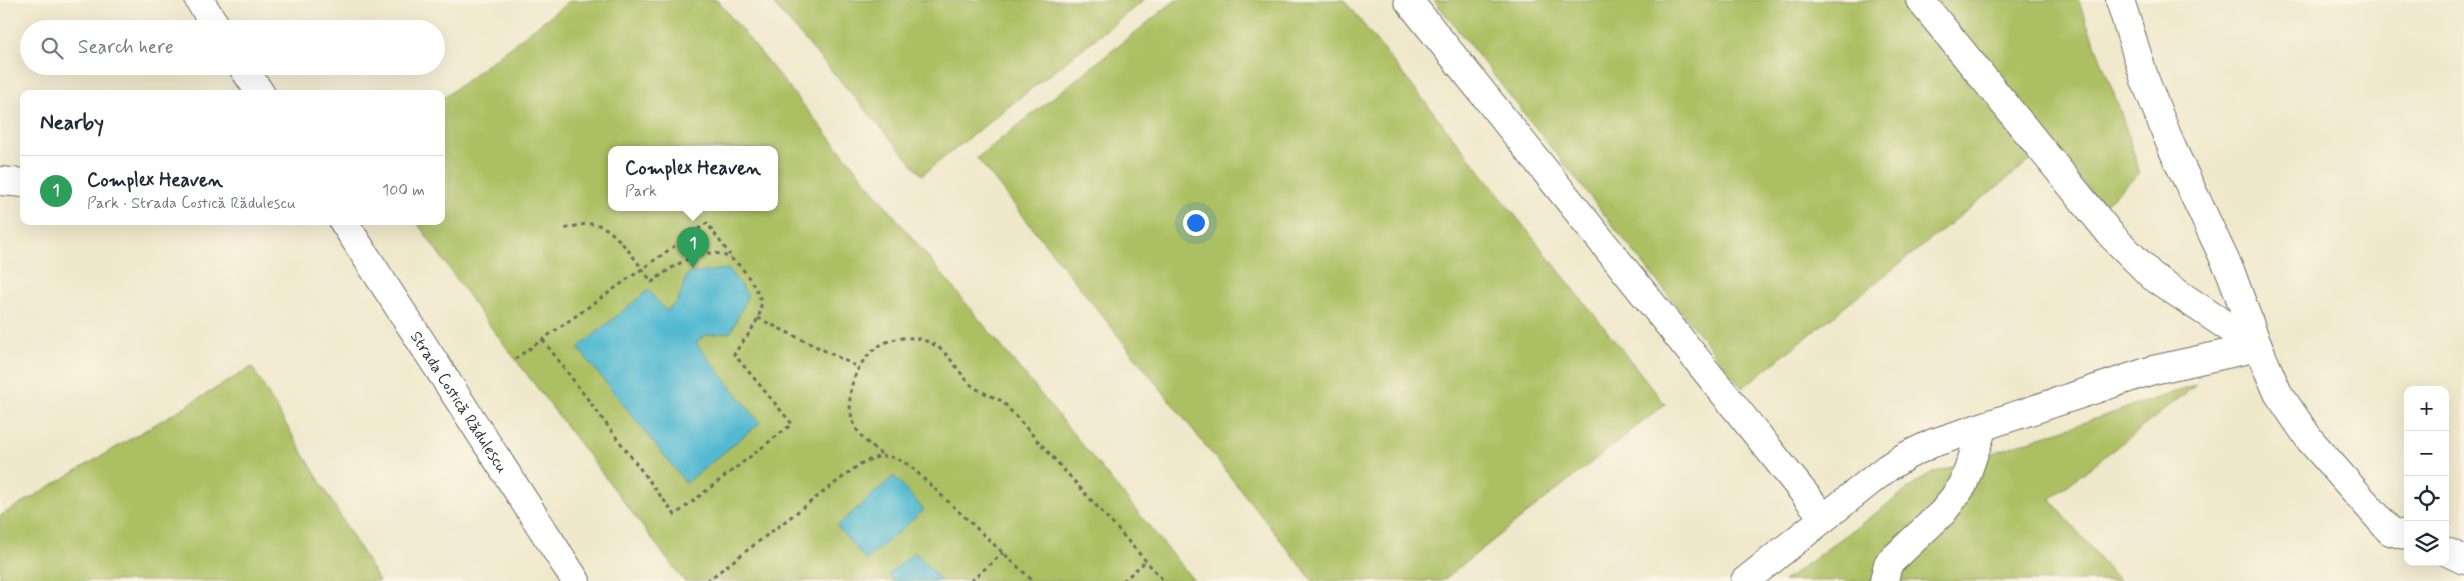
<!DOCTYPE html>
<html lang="en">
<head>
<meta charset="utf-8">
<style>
	body { margin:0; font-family:Mynerve,sans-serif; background:#f2f2f3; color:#1f2937 }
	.controls { position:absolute; right:15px; bottom:15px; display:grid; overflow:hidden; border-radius:10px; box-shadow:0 5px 20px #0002 }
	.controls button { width:45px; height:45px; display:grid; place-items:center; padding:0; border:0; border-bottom:1px solid #e0e1e3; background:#fff; color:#1f2937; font:25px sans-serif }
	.you { position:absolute; left:1195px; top:222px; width:18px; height:18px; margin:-12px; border:4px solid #fff; border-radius:50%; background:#1a73e8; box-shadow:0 0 0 8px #1a73e833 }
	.badge { display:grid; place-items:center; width:32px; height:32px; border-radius:50%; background:#b45309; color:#fff; font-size:16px; font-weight:700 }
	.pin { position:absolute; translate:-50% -41px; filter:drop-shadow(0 1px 2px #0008) }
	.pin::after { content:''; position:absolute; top:26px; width:18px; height:15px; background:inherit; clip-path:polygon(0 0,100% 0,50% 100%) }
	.popup { position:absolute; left:608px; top:146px; width:170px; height:65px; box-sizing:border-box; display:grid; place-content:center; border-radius:10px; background:#fff; filter:drop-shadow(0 1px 4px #0005); font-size:16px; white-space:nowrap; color:#747a83 }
	.popup b { font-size:19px; color:#1f2937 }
	.popup::after { content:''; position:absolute; left:50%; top:100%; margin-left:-10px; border:10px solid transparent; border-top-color:#fff }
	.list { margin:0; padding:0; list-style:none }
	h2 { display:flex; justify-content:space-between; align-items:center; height:65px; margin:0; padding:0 20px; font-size:21px }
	h2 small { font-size:16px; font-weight:400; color:#747a83 }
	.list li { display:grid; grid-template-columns:32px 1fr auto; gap:15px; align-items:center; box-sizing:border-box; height:70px; padding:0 20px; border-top:1px solid #e0e1e3 }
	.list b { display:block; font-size:19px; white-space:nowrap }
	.list p { margin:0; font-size:16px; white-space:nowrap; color:#747a83 }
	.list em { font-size:16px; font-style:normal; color:#747a83 }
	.icon { flex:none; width:28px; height:28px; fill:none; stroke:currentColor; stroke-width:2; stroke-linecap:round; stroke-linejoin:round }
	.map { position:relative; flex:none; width:2464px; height:581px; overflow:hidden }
	.search { position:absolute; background:#fff; box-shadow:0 5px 20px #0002; left:20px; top:20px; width:425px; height:55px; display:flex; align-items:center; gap:12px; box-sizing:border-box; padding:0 18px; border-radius:28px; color:#747a83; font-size:19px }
	.panel { position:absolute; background:#fff; box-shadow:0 5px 20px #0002; left:20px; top:90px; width:425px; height:135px; border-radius:10px }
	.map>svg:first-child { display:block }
	.green { fill:#acbf62; stroke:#6c7546; fill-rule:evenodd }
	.water { fill:#53b9d1; stroke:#3f727e }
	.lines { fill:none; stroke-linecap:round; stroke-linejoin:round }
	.minor-casing { stroke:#706d63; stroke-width:30 }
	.path { stroke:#706d63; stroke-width:3; stroke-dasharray:4 4; stroke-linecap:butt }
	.minor { stroke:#fff; stroke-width:28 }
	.labels { text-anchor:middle; stroke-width:4; stroke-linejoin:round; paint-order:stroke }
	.street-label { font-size:16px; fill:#2b2b2b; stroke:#fcf5e5 }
</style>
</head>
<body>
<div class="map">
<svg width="2464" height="581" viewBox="0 0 2464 581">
	<rect width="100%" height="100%" fill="#fcf5e5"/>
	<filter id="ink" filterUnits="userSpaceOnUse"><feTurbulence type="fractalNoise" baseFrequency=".02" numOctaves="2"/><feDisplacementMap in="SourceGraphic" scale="10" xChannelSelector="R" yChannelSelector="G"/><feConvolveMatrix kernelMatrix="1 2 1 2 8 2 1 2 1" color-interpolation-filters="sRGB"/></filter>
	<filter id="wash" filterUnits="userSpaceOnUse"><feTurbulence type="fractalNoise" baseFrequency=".0096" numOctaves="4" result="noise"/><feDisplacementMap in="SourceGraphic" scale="20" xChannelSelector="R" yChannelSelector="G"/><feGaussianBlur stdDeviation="1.12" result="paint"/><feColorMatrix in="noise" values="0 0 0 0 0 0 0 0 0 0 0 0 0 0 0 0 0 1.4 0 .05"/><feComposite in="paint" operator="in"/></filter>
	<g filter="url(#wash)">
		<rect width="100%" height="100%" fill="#efe8cb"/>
		<!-- green -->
		<g class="green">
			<path d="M571 0H717L1194 581H684L481 314 416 221H441V100ZM612 149H774V207H612Z"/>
			<polygon points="770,0 1144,0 922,175"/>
			<polygon points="1176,0 1344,0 1665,404 1442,581 1313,581 977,158"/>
			<polygon points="1434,0 1905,0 2031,160 1742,388"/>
			<polygon points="1933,0 2078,0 2120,110 2140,173 2102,206"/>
			<polygon points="252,367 379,581 0,581 0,516"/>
			<polygon points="2196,385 2050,499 2119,581 1784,581 1927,475"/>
		</g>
		<!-- water -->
		<g class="water">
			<polygon points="728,269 748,295 731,332 705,335 696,343 760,423 686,483 578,348 648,290 666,311 678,301 687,274"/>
			<polygon points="894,476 924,510 866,560 837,526"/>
			<polygon points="915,552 941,581 894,581 888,575"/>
		</g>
	</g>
	<g filter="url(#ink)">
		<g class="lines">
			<!-- minor casing -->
			<g class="minor-casing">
				<g id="minor">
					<polyline points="199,0 218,29"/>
					<polyline points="1408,0 1824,518"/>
					<polyline points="1920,0 2112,236 2152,276 2258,347"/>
					<polyline points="2120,0 2145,80 2172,148 2231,273 2258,347 2278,393 2310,440 2390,531 2408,536"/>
					<polyline points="242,66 261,94"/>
					<polyline points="0,181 24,183"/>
					<path id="s1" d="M343 221 576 581"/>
					<polyline points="2445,551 2464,560"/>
					<polyline points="1745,581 1887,468 1906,456 1933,443 2153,370 2258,347"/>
					<polyline points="1884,581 1888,564 1943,512 1963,485 1983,427"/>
				</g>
			</g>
			<!-- path -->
			<g class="path">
				<polyline points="758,318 858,367"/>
				<path d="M543 340 675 515 792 424 734 354C744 339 762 321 761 303 760 293 752 283 747 275 719 234 683 259 652 282 639 266 615 226 594 224 585 223 573 227 563 229"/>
				<polyline points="515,359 707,223 730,255"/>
				<path d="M881 454C871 446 859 437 854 424 838 382 871 329 919 339 946 345 952 364 969 383 977 391 992 396 1002 401L1164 581"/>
				<path d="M707 581 860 464C883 454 886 453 909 465L1033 581"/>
				<polyline points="971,581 1003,553"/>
				<polyline points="1123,581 1146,561"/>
			</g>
			<!-- minor -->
			<use href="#minor" class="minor"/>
		</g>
	</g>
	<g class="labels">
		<!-- street labels -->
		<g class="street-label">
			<text dy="6" stroke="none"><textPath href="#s1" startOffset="215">Strada Costică Rădulescu</textPath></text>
		</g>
	</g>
</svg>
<div class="controls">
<button>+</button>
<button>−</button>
<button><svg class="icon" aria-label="locate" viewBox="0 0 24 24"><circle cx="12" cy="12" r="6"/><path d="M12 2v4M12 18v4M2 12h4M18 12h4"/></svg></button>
<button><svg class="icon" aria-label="layers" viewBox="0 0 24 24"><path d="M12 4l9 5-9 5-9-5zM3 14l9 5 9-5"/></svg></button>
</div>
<div class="you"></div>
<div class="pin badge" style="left:693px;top:268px;background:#2e9e5b">1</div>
<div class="popup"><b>Complex Heaven</b>Park</div>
<div class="search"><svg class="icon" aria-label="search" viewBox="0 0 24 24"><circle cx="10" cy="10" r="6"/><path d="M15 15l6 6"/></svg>Search here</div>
<section class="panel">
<h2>Nearby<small></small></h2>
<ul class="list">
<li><span class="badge" style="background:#2e9e5b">1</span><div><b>Complex Heaven</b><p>Park · Strada Costică Rădulescu</p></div><em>100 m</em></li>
</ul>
</section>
</div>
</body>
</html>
